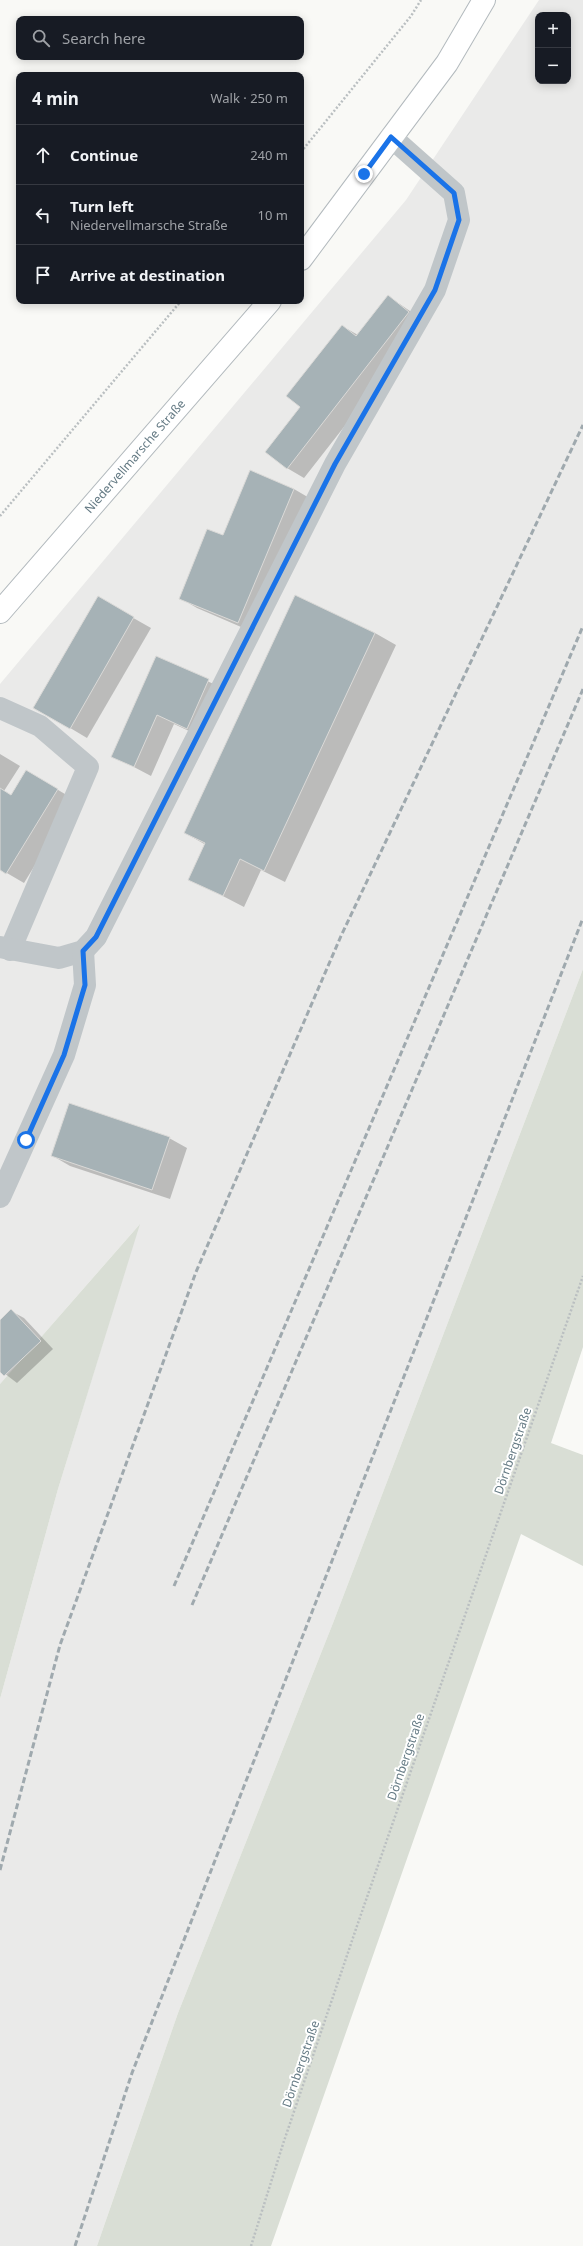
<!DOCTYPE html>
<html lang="en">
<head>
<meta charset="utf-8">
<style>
	body { margin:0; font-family:"Noto Sans",sans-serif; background:#20242c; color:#f1f3f6 }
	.controls { position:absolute; right:12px; top:12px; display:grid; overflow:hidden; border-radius:8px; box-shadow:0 2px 10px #0003 }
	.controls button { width:36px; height:36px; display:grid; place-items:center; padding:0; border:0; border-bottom:1px solid #363941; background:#171b24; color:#f1f3f6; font:20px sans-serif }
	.stop { position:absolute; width:12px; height:12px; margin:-9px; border:3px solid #1a73e8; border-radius:50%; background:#fff }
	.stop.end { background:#1a73e8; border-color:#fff; box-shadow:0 1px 4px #0008 }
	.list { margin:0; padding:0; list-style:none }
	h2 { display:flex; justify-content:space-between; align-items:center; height:52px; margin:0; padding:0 16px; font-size:17px }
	h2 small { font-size:13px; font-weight:400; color:#9ea1a6 }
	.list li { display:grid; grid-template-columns:26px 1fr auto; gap:12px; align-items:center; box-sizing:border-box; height:60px; padding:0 16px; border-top:1px solid #363941 }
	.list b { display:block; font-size:15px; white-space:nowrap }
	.list p { margin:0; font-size:13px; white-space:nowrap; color:#9ea1a6 }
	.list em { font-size:13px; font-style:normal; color:#9ea1a6 }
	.icon { flex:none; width:22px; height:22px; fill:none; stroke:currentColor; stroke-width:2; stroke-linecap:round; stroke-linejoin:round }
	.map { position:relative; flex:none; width:583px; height:2246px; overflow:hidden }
	.search { position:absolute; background:#171b24; box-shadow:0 2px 10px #0003; left:16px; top:16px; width:288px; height:44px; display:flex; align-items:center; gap:10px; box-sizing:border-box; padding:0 14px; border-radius:8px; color:#9ea1a6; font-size:15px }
	.panel { position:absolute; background:#171b24; box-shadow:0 2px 10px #0003; left:16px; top:72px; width:288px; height:232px; border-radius:8px }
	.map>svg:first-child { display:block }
	.built { fill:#eaeae9; fill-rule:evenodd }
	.green { fill:#d9ded5 }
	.shadow { fill:#0003 }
	.building { fill:#a6b2b6; stroke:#dbdad8 }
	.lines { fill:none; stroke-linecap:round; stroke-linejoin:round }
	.major-casing { stroke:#b3babe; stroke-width:24 }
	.path { stroke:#babfc1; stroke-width:2.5; stroke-dasharray:2 2; stroke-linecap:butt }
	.minor { stroke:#c0c6c9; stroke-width:22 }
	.major { stroke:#fff; stroke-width:22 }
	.rail { stroke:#9fa9ae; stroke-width:3; stroke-dasharray:6 3; stroke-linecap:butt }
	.route { stroke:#1a73e8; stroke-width:5 }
	.labels { text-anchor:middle; stroke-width:4; stroke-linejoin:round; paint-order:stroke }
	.street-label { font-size:12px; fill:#637983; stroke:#fff }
</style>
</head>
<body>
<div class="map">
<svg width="583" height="2246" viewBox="0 0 583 2246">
	<rect width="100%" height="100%" fill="#f9f9f6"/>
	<!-- built -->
	<path class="built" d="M539 0H583V969L333 1623 178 2013 97 2246H0V1699L58 1489 139 1225 0 1384V684L406 200ZM538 15H568V81H538Z"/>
	<!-- green -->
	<g class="green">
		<polygon points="583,969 583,1347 551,1443 583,1455 583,1566 521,1534 271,2246 97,2246 178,2013 333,1623"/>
		<polygon points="140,1224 58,1489 0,1699 0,1384"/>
	</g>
	<!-- shadow -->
	<g class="shadow">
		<polygon points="388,296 426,322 304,478 287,468 302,407 342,326 358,335"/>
		<polygon points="250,471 294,489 311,499 255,633 197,608 180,598 223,536"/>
		<polygon points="296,596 375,633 396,645 285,882 261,870 244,907 190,879 206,845 185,833"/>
		<polygon points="98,598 151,628 87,738 35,707"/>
		<polygon points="157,657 226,690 204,738 174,724 151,776 113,756"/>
		<polygon points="0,754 20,766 4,791 11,796 43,781 75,800 24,883 0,869"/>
		<polygon points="169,1138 187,1148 170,1199 70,1166 53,1156"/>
		<polygon points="11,1311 24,1318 53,1349 17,1383 0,1370 0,1321"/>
	</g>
	<!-- building -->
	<g class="building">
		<polygon points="388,295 409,312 287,469 265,452 300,407 286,396 342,325 356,336"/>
		<polygon points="250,470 294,489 238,623 179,599 207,529 223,535"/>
		<polygon points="295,595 375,633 264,871 240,859 223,896 188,880 205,843 184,833"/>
		<polygon points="98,596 134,617 70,729 33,708"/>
		<polygon points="156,656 209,679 187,729 157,715 134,767 111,757"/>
		<polygon points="26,770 58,789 6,874 0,870 0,788 11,795"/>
		<polygon points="69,1103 170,1137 152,1190 51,1156"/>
		<polygon points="11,1309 41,1341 4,1376 0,1372 0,1320"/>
	</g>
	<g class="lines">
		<!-- major casing -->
		<g class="major-casing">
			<g id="major">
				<polyline points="301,259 447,63 484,0"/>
				<path id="s1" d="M0 612 270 301"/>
			</g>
		</g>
		<!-- path -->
		<g class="path">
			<polyline points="301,152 411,16 421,0"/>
			<polyline points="0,516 181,301"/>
			<polyline points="251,2246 283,2144 358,1923 583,1276"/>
		</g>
		<!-- minor -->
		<g class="minor">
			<polyline points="0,708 40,726 88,767 10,950"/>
			<polyline points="0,947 59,958 83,951 96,937 335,464 435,290 459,220 454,193 391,137"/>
			<polyline points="0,1197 64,1055 85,985 83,951"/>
		</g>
		<!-- major -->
		<use href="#major" class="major"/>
		<!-- rail -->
		<g class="rail">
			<polyline points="174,1586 583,626"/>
			<polyline points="192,1605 583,689"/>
			<polyline points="0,1870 60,1645 196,1272 341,936 583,425"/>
			<polyline points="75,2246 132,2073 583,918"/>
		</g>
	</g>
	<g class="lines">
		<!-- route -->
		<polyline class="route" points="26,1140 64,1055 85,985 83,951 96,937 335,464 435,290 459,220 454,193 391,137 364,174"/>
	</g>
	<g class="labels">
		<!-- street labels -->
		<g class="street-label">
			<text dy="4" stroke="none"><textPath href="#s1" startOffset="206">Niedervellmarsche Straße</textPath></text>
			<text transform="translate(513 1451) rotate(-71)" y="4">Dörnbergstraße</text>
			<text transform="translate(406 1757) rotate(-71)" y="4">Dörnbergstraße</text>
			<text transform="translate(301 2064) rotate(-71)" y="4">Dörnbergstraße</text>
		</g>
	</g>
</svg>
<div class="controls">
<button>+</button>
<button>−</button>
</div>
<div class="stop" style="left:26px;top:1140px"></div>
<div class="stop end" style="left:364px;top:174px"></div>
<div class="search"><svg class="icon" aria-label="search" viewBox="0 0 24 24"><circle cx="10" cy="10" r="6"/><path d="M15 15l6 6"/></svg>Search here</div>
<section class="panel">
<h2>4 min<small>Walk · 250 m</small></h2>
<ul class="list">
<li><svg class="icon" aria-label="ahead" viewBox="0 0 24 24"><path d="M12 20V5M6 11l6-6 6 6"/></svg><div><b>Continue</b></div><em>240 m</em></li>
<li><svg class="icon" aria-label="left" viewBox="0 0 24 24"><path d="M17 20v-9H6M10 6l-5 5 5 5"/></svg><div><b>Turn left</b><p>Niedervellmarsche Straße</p></div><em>10 m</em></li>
<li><svg class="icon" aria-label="arrive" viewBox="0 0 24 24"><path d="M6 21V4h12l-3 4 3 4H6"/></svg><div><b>Arrive at destination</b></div></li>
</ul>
</section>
</div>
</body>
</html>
